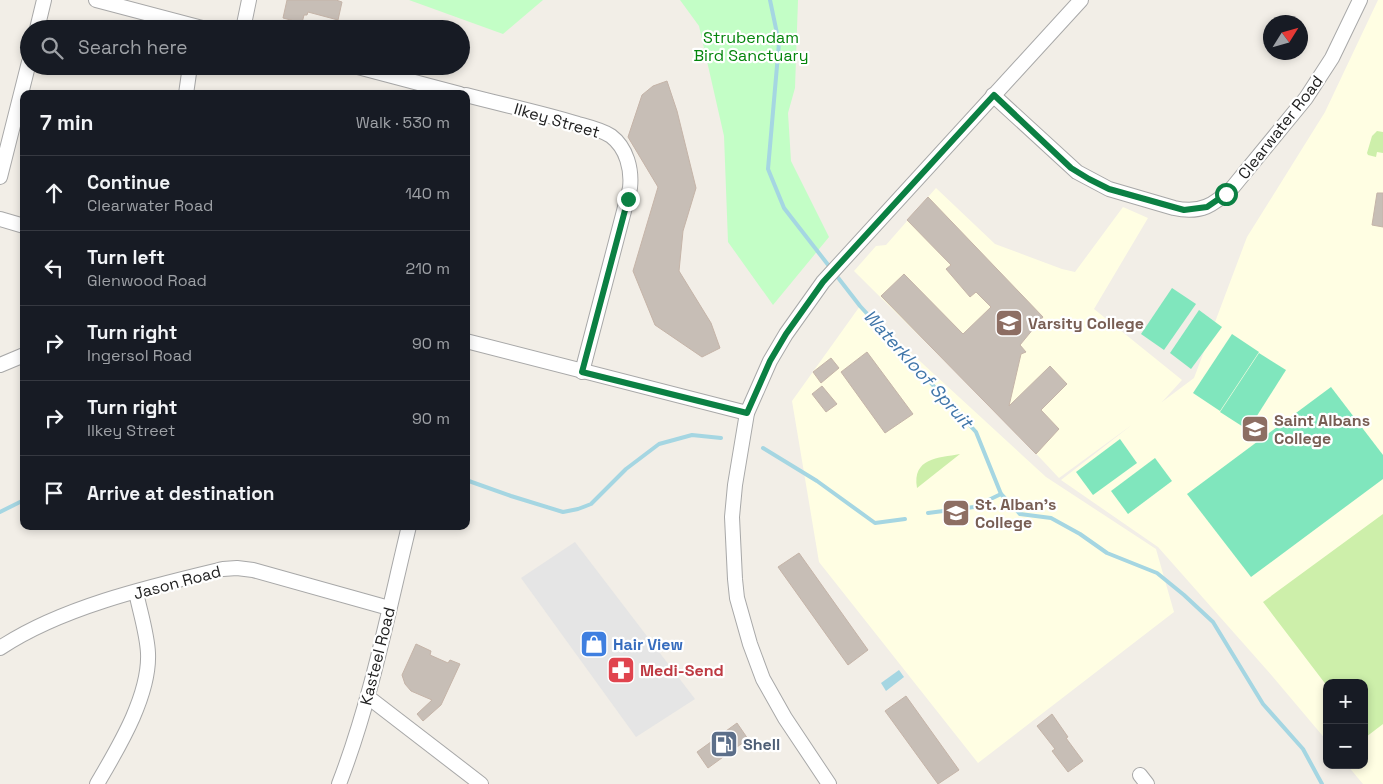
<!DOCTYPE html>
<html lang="en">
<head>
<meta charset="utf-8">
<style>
	body { margin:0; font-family:"Space Grotesk",sans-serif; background:#242831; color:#f1f3f6 }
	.controls { position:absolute; right:15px; bottom:15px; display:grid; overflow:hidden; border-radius:10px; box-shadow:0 2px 8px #0003 }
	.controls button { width:45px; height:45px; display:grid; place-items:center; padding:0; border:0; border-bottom:1px solid #363941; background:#171b24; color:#f1f3f6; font:25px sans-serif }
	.compass { position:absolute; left:1263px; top:15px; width:45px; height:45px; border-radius:50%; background:#171b24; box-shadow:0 2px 8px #0003; rotate:53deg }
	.stop { position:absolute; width:15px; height:15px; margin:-11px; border:4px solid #0b8043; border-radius:50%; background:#fff }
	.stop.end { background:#0b8043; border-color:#fff; box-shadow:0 1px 5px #0008 }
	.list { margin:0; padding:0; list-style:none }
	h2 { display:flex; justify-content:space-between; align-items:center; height:65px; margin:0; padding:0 20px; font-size:21px }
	h2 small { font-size:16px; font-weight:400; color:#9ea1a6 }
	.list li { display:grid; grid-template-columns:32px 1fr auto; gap:15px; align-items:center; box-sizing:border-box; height:75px; padding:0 20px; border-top:1px solid #363941 }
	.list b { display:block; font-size:19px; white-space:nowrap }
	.list p { margin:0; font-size:16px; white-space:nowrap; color:#9ea1a6 }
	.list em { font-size:16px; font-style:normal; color:#9ea1a6 }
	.icon { flex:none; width:28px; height:28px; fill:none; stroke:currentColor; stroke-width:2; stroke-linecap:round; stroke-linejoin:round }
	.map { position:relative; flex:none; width:1383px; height:784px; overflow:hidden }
	.search { position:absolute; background:#171b24; box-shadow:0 2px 8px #0003; left:20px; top:20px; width:450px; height:55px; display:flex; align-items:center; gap:12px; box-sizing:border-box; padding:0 18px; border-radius:28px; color:#9ea1a6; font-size:19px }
	.panel { position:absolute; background:#171b24; box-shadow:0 2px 8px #0003; left:20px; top:90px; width:450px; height:440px; border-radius:10px }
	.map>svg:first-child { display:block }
	.education { fill:#fffee3 }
	.grass { fill:#cdefaa }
	.park { fill:#c3fec6 }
	.pitch { fill:#80e6bd }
	.parking { fill:#e5e5e5 }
	.water { fill:#a5d6e2 }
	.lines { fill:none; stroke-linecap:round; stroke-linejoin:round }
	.stream { stroke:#a5d6e2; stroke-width:4 }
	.building { fill:#c7beb6; stroke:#c5b4a8 }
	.minor-casing { stroke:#a8a8a8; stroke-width:16 }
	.minor { stroke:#fff; stroke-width:14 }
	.route { stroke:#0b8043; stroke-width:6 }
	.labels { text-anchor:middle; stroke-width:4.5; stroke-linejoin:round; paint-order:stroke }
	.park-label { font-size:16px; fill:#04850c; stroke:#fff }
	.street-label { font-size:16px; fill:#212121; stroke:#fff }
	.education-label { font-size:16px; font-weight:bold; fill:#785e54; stroke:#fff; text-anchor:start }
	.shop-label { font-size:16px; font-weight:bold; fill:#366cbe; stroke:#fff; text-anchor:start }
	.health-label { font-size:16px; font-weight:bold; fill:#be3a42; stroke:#fff; text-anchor:start }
	.service-label { font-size:16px; font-weight:bold; fill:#4e5e75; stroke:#fff; text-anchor:start }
	.water-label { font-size:18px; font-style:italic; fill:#4076a9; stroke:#fff }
</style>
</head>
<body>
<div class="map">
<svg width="1383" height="784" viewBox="0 0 1383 784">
	<rect width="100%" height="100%" fill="#f2eee7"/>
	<!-- education -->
	<g class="education">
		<polygon points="1378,0 1383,0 1383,784 1363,784 1347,765 1364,765 1364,683 1327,683 1327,741 1273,677 1158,547 1061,480 1133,424 1059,478 1010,426 854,271 876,246 886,245 936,188 995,244 1062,269 1075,272 1123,207 1148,218 1094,309 1182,380 1162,402 1194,378 1247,237 1325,112"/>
		<polygon points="860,306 1046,477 1156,549 1174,612 978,763 819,562 792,401"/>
	</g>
	<!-- grass -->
	<g class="grass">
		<polygon points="1377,131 1383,132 1383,153 1377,152 1376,157 1368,155 1367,153 1372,136"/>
		<path d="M960 454 917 488C912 458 938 458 960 454Z"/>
		<polygon points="1383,514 1383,724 1366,737 1364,735 1364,683 1327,683 1327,686 1263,602"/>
	</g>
	<!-- park -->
	<g class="park">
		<polygon points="409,0 543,0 503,34"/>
		<polygon points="680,0 798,0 795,88 788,113 791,161 829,237 773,305 728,242 724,136 699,26"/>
	</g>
	<!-- pitch -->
	<g class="pitch">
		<polygon points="1172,288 1196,304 1164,350 1141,334"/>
		<polygon points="1199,310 1222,327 1191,369 1170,353"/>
		<polygon points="1232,334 1259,352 1220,411 1193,393"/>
		<polygon points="1259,353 1286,370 1248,430 1220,412"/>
		<polygon points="1331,387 1383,455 1383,479 1251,577 1187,494"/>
		<polygon points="1120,439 1137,463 1093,495 1076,472"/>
		<polygon points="1155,458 1172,481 1128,514 1111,491"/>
	</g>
	<!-- parking -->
	<polygon class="parking" points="575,542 695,699 636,737 521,578"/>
	<!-- water -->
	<polygon class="water" points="899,670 904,677 886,691 881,683"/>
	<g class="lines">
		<!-- stream -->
		<g class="stream">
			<polyline points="770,0 779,43 768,169 784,208 860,306 976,432 1001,494 1020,514 1051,518 1080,534 1107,553 1157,573 1184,595 1213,622 1263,704 1303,749 1322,784"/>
			<polyline points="763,448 817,481 875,523 905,519"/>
			<polyline points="466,480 511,496 563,512 578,509 591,504 626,469 659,444 692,435 721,438"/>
			<polyline points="0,512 24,500"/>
			<polyline points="928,513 974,507 1001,494"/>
		</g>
	</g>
	<!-- building -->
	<g class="building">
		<polygon points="287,0 336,0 342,2 338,20 308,12 307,15 304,15 302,23 283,18"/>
		<polygon points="667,81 677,111 696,188 683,231 679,271 711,323 720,348 702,357 655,325 633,271 658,187 628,137 642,95 653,86"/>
		<polygon points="1377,193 1383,193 1383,227 1372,225"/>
		<polygon points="928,197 1043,317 1020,345 1026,352 1021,354 1009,406 1050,366 1067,384 1041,410 1059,429 1036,454 881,296 904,274 963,334 991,307 976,292 970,297 946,269 951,265 907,220"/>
		<polygon points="867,352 913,414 885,433 841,372"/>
		<polygon points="831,358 839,368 821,383 813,372"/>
		<polygon points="822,386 837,404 826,412 812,394"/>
		<polygon points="799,553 868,650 848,665 778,567"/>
		<polygon points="416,644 431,651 430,655 448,663 450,660 460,664 441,705 423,721 417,714 432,700 411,691 405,684 402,675"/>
		<polygon points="906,696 959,770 938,784 885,711"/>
		<polygon points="1052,714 1068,737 1066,738 1083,761 1068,772 1052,751 1055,749 1037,726"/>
		<polygon points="737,723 748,739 708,768 697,752"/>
	</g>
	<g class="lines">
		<!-- minor casing -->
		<g class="minor-casing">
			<g id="minor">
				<polyline points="96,0 206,29"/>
				<polyline points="37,29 44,0"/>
				<polyline points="243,29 249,0"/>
				<polyline points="354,66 460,94"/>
				<polyline points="186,94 190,66"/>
				<path d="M466 95C504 105 542 113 578 124 589 127 602 130 611 136 627 148 632 170 630 188L582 372"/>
				<path d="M993 95 1077 172 1109 189 1174 208C1201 214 1214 205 1233 187L1306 98 1332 58 1360 0"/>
				<polyline points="0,177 29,62"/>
				<polyline points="0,219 24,226"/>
				<polyline points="466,341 747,413"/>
				<polyline points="0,365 24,355"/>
				<path d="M0 648C61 607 152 586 223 569L237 568 253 570 389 608"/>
				<polyline points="368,697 481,784"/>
				<polyline points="1140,775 1147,784"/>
				<path d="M97 784C118 748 150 696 148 653 147 633 140 612 136 592"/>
				<path d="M339 784C371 701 388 613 409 526"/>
				<polyline points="829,784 785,718 763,679 750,644 737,598 735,579 732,517 735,485 747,413 770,361 786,334 823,282 1081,0"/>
			</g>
		</g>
		<!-- minor -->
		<use href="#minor" class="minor"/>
	</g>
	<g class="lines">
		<!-- route -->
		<polyline class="route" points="628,199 582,372 747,413 770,361 786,334 823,282 994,95 1071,168 1089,179 1109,189 1184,210 1207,207 1226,194"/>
	</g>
	<!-- icons -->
	<defs>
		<g id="university-square" transform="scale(1.4375)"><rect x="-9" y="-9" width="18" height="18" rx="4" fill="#8d6e63" stroke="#fff"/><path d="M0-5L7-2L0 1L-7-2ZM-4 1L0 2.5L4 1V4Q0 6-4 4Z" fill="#fff"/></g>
		<g id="school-square" transform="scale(1.4375)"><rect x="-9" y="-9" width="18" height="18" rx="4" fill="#8d6e63" stroke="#fff"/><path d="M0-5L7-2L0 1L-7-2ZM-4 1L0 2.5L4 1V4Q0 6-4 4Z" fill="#fff"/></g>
		<g id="shop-square" transform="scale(1.4375)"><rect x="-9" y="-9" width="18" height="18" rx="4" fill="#3f7fe0" stroke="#fff"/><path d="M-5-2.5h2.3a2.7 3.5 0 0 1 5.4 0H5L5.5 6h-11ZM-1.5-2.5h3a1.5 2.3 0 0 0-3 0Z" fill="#fff"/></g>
		<g id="pharmacy-square" transform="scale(1.4375)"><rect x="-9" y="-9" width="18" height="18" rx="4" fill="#e0444e" stroke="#fff"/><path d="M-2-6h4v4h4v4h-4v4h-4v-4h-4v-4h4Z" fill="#fff"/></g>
		<g id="fuel-square" transform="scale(1.4375)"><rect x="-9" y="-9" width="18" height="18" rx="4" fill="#5c6f8a" stroke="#fff"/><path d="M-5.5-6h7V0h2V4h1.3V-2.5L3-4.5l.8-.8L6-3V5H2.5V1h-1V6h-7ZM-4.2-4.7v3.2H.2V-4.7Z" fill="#fff"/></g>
	</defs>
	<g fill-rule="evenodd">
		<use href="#university-square" x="1009" y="323"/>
		<use href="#school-square" x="1255" y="429"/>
		<use href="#school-square" x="956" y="513"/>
		<use href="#shop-square" x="594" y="644"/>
		<use href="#pharmacy-square" x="621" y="670"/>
		<use href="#fuel-square" x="724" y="744"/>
	</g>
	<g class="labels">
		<!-- park labels -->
		<g class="park-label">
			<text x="751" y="43">Strubendam<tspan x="751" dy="18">Bird Sanctuary</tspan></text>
		</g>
		<!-- street labels -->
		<g class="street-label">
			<text transform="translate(557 120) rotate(16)" y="6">Ilkey Street</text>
			<text transform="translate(1280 127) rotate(-52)" y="6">Clearwater Road</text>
			<text transform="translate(177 582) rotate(-15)" y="6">Jason Road</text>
			<text transform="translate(377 656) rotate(-76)" y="6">Kasteel Road</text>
		</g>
		<!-- education labels -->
		<g class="education-label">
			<text x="1028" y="329">Varsity College</text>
			<text x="1274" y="426">Saint Albans<tspan x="1274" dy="18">College</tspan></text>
			<text x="975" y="510">St. Alban's<tspan x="975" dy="18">College</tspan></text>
		</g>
		<!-- shop labels -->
		<g class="shop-label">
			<text x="613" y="650">Hair View</text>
		</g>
		<!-- health labels -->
		<g class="health-label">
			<text x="640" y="676">Medi-Send</text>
		</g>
		<!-- service labels -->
		<g class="service-label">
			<text x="743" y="750">Shell</text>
		</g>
		<!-- water labels -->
		<g class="water-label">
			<text transform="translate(918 369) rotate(48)" y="6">Waterkloof Spruit</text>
		</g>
	</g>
</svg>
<div class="controls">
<button>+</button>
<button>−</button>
</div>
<svg class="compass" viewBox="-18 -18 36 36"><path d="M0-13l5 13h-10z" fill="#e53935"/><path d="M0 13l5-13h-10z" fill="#9ea1a6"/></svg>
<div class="stop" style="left:1226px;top:194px"></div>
<div class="stop end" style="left:628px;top:199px"></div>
<div class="search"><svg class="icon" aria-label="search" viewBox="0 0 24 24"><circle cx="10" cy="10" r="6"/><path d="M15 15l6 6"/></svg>Search here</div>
<section class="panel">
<h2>7 min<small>Walk · 530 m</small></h2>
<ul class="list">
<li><svg class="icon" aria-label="ahead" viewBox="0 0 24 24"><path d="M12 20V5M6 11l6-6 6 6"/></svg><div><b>Continue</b><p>Clearwater Road</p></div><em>140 m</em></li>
<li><svg class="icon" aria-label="left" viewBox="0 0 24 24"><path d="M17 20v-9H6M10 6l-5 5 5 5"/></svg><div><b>Turn left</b><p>Glenwood Road</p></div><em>210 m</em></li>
<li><svg class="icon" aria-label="right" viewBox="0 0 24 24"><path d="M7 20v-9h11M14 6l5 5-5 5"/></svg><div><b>Turn right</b><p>Ingersol Road</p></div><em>90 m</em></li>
<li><svg class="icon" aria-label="right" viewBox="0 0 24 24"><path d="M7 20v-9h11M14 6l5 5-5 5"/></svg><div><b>Turn right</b><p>Ilkey Street</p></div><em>90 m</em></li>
<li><svg class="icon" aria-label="arrive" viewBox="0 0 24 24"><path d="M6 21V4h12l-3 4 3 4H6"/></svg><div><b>Arrive at destination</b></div></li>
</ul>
</section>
</div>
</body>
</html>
